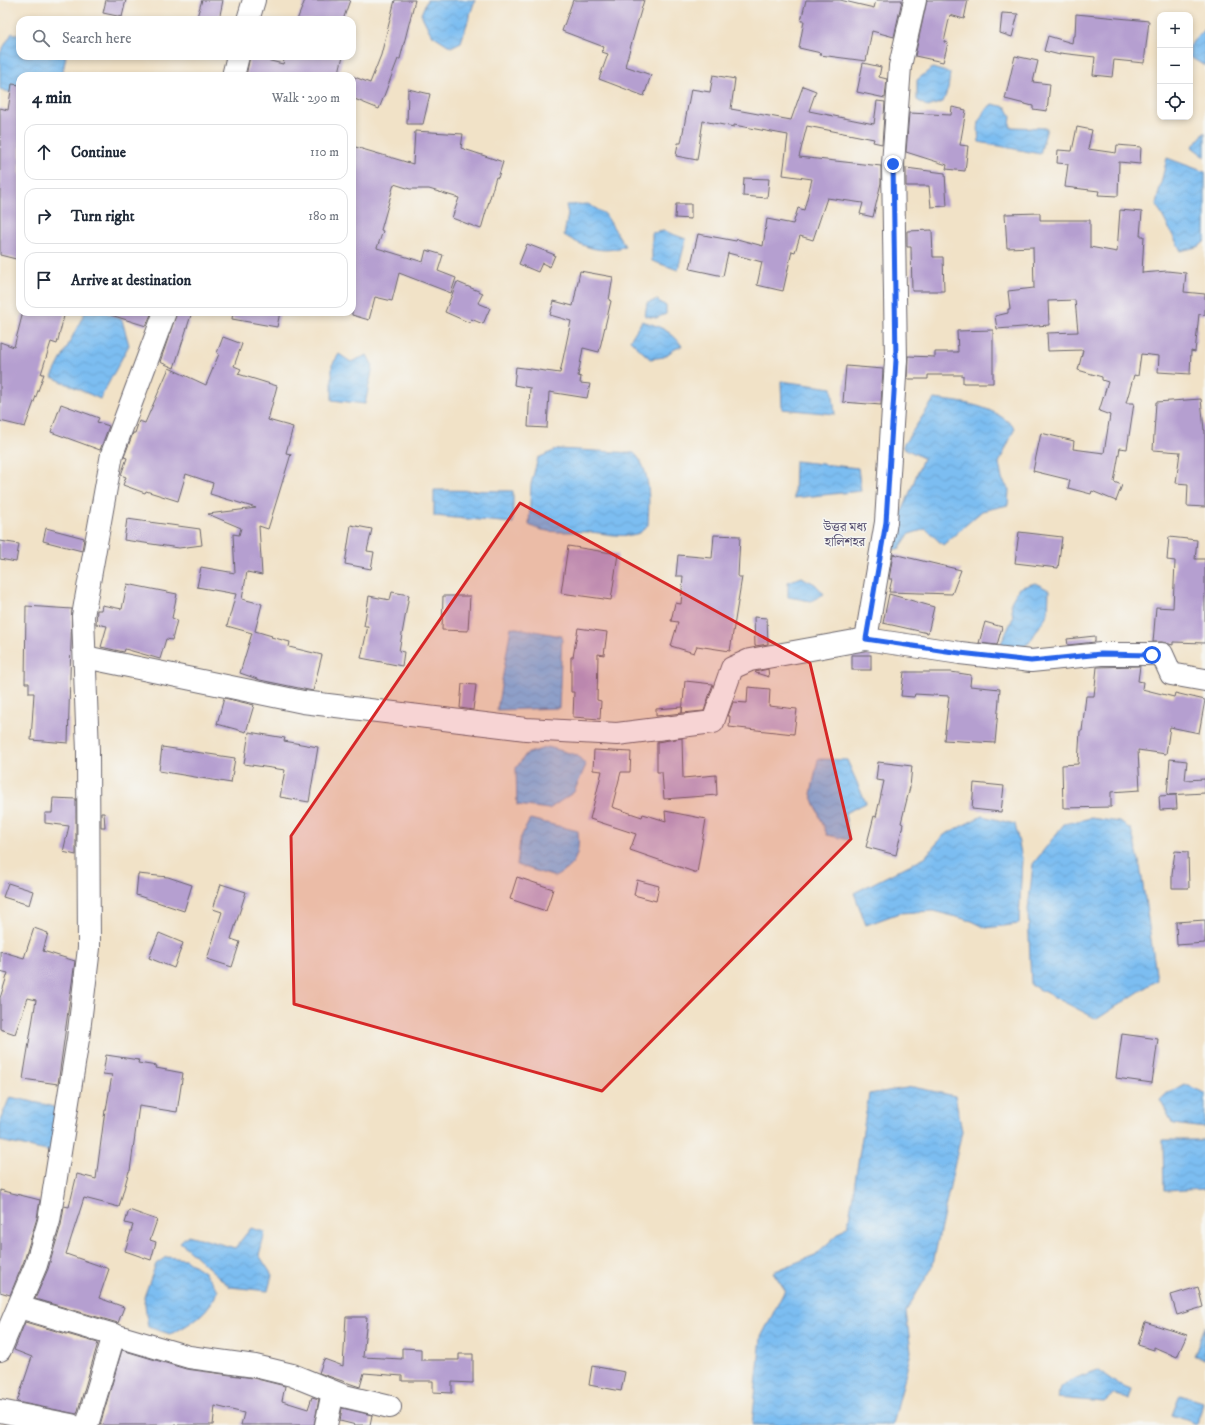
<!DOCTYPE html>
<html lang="en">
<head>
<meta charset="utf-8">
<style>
	body { margin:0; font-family:"IM FELL DW Pica","Noto Serif Bengali",serif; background:#f6f6f7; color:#1f2937 }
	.controls { position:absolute; right:12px; top:12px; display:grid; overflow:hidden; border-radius:8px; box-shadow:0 2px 6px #0003 }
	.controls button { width:36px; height:36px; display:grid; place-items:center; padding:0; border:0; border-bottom:1px solid #e0e1e3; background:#fff; color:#1f2937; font:20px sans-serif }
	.stop { position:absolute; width:12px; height:12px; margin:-9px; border:3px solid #2563eb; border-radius:50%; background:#fff }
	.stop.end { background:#2563eb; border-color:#fff; box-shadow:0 1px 4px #0008 }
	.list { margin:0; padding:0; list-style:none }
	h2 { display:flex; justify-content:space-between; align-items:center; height:52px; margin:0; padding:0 16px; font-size:17px }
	h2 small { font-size:13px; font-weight:400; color:#747a83 }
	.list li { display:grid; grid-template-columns:26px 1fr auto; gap:12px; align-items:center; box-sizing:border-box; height:56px; margin:0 8px 8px; padding:0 8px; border:1px solid #e0e1e3; border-radius:12px }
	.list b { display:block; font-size:15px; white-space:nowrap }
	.list em { font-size:13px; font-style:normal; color:#747a83 }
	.icon { flex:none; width:22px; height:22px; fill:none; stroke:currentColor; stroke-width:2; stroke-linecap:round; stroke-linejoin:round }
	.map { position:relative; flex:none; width:1205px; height:1425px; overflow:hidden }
	.search { position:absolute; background:#fff; box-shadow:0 2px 6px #0003; left:16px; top:16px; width:340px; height:44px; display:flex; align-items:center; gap:10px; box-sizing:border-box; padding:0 14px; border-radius:12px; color:#747a83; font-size:15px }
	.panel { position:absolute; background:#fff; box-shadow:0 2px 6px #0003; left:16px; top:72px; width:340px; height:244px; border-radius:12px }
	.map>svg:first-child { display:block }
	.water { fill:url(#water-waves); stroke:#4f7096 }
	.building { fill:#b59fd0 }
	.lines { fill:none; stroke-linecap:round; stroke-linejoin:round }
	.minor-casing { stroke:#6a656c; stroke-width:24 }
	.minor { stroke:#fff; stroke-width:22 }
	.route { stroke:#2563eb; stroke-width:5 }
	.marked { fill:#d62828; fill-opacity:0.2; stroke:#d62828; stroke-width:3; stroke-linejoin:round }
	.labels { text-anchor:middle; stroke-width:3; stroke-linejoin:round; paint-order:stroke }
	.neighbourhood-label { font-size:13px; fill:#554e6f; stroke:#f6f6f2 }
</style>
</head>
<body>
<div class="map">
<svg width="1205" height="1425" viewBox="0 0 1205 1425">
	<defs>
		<pattern id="water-waves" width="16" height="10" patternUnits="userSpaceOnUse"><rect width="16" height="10" fill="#7cbdf1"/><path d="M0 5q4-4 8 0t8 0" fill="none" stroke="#6ba2d0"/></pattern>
	</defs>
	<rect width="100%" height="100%" fill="#f6f6f2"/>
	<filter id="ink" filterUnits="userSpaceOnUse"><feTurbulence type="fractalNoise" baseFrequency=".025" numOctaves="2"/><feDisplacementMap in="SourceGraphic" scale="8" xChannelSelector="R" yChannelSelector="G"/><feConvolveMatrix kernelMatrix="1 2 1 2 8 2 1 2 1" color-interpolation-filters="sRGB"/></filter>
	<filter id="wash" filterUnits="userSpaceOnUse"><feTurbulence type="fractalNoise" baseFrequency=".012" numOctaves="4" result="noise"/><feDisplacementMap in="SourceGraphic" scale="16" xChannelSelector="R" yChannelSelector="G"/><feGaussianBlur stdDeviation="0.9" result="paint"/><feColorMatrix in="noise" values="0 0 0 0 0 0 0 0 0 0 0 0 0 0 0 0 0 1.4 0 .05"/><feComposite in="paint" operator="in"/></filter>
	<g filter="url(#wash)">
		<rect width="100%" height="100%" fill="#f1e2c7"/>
		<!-- water -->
		<g class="water">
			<polygon points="427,0 475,0 461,42 451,47 431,34 421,14"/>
			<polygon points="1205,28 1205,66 1190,57 1190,45"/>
			<polygon points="12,33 20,35 20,56 66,56 62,76 20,76 20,96 0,89 0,53"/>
			<polygon points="932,68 950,73 948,89 943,102 928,107 917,100 917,80"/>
			<path d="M992 104 1006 107 1011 116 1010 127 1047 128 1040 154 979 142C977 124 978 116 992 104Z"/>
			<polygon points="1205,132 1205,157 1192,147"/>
			<polygon points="1167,158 1205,172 1205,241 1200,246 1181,251 1156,204"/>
			<path d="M588 204 605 214 625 246C602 255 583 247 564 235L568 214 566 205Z"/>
			<polygon points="664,231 686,239 678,270 652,261 652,233"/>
			<polygon points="657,300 666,306 666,314 656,318 645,316 647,303"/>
			<polygon points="85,312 104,312 122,320 129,345 100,399 52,377"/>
			<path d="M642 321C659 326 672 331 682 346L673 350 664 357 650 359 630 340Z"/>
			<polygon points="339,354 351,362 367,355 373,366 365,404 332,400 332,365"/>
			<polygon points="781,381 832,388 835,414 782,409"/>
			<path d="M934 399C965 403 991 404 1015 428L999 463 1002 479 1009 490 1008 505 982 511 943 545 926 529 909 534 899 549H888L923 458 902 447Z"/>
			<path d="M558 449 634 453C652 470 649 503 648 525 644 529 641 533 636 534 622 538 604 533 590 532 570 531 546 535 529 525L531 484 538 458Z"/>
			<polygon points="795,461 858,468 861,491 794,498"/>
			<polygon points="434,490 513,491 513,523 434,516"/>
			<polygon points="801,577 815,584 824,594 811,601 788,597 788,582"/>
			<polygon points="1035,583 1049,590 1048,613 1029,643 1012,654 996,654 1013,618 1011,602 1019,588"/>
			<polygon points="511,627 562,636 559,708 497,710"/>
			<polygon points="548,747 577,755 586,765 574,792 549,809 517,805 516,768 526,754"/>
			<polygon points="818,759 847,760 866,803 845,813 849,840 827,835 811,794"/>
			<polygon points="982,816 1015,824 1022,858 1019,924 986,928 972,921 933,911 899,913 866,925 854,893 925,857 944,835"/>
			<polygon points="1091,818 1119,822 1131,829 1140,865 1157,980 1097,1019 1031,985 1028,911 1033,864 1064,824"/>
			<path d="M530 819 578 831C580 855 576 865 555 877L517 865 520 839Z"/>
			<polygon points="1184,1084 1205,1093 1205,1128 1173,1124 1160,1100 1166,1094"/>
			<polygon points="913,1087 955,1096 962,1131 932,1268 906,1311 911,1352 893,1425 752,1425 761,1337 785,1290 773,1272 815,1255 848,1225 869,1094"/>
			<polygon points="10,1097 48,1105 63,1111 56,1153 0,1141 0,1121"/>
			<polygon points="1163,1140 1205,1140 1205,1189 1164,1191"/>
			<polygon points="251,1228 265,1232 259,1255 272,1275 268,1291 230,1287 180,1242 188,1235 235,1248"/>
			<path d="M166 1257 185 1259 204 1272 218 1290C210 1312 190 1325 170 1334L148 1327 144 1297 156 1264Z"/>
			<polygon points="1205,1326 1205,1359 1194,1357"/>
			<polygon points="1098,1370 1116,1383 1131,1389 1128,1399 1114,1394 1104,1402 1057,1398 1062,1385 1081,1376"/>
			<polygon points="1180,1395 1203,1402 1197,1424 1172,1415"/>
		</g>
		<g id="blocks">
			<!-- building -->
			<g class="building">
				<polygon points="106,0 126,0 122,17 103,13"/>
				<polygon points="202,0 223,0 219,20 196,20"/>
				<polygon points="305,0 350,0 343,20 297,20"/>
				<polygon points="395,0 415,0 400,59 398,59 379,109 352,98 352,76 370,83 381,55"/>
				<polygon points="573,0 644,0 625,66 651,75 644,96 599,79 608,54 602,52 604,47 562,31"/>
				<polygon points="806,0 840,0 874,8 876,0 902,0 894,37 872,31 866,61 820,55 821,53 799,48 804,21 801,21"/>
				<polygon points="927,0 968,0 964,19 950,15 944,42 948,43 943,62 915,56"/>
				<polygon points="1002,13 1018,14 1012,37 1000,33"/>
				<polygon points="1076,14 1149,21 1144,63 1114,60 1112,77 1093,75 1095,57 1060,53 1060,55 1044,51 1048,36 1072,43 1073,36 1075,36"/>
				<polygon points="250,56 283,64 285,56 343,56 338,76 246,76"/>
				<polygon points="1015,56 1038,61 1033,82 1050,84 1047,111 1033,109 1033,106 1005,99"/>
				<polygon points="863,63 881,67 879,77 887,79 885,98 857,92"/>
				<polygon points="713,75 735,79 731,109 791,120 803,86 816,91 809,111 874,124 877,101 885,102 882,144 873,142 874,139 807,126 799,157 881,166 881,183 873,217 860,214 863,203 827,198 813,240 800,236 795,252 792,251 783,291 757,285 762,262 728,253 723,276 690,269 698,234 736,241 737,239 763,246 767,219 793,224 798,208 804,210 812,179 783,175 788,135 734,125 734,127 703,121 697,160 676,156 678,143 681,143 691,89 710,92"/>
				<polygon points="12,84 20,85 20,260 0,255 0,108 8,110"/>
				<polygon points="408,89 430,94 423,124 407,124"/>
				<polygon points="952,107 966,110 960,145 968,146 965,171 946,169 947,165 906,152 909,113 951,115"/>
				<polygon points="1077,127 1092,130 1088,149 1116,153 1117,145 1141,147 1140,164 1119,162 1118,196 1098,195 1099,191 1065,187 1068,164 1057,163 1058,150 1072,151"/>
				<polygon points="415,131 463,134 461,148 503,162 498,178 496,177 481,229 452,218 459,198 429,189 410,189 394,184 381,230 383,231 377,248 423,262 426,250 443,255 438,271 456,278 451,293 399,273 392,301 375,297 369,320 352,315 352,146 413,164"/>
				<polygon points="906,168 945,173 947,206 931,207 929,186 906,186"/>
				<polygon points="744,178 769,179 767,198 743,196"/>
				<polygon points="676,204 691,204 691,219 675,218"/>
				<polygon points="1120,210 1142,212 1140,236 1144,236 1142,273 1167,271 1186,273 1184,292 1205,294 1205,315 1199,314 1195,352 1191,351 1190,374 1158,372 1159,356 1141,354 1138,376 1134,375 1126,403 1134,403 1127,449 1120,448 1114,482 1122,485 1116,501 1092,491 1091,494 1068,488 1070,480 1033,471 1041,433 1074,441 1073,449 1104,453 1110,415 1099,411 1108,382 1102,380 1102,377 1078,370 1083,350 1048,351 1047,333 1078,332 1075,300 1048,301 1049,325 997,329 995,316 1008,313 1008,309 1010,309 1008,291 1034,288 1033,247 1007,248 1005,214 1040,213 1040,220 1090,220 1090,247 1117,252"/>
				<polygon points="932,230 933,257 943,257 944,291 912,291 911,247 907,247 907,231"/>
				<polygon points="527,244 555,255 550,267 542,263 538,272 519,264"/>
				<polygon points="580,271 613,277 609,300 611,301 599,352 583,348 578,376 581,377 580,383 590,384 587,398 549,392 547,428 528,427 530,388 514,385 516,367 560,373 571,321 550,315 554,301 573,306"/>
				<polygon points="457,282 483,293 478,303 490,308 483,324 471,319 470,323 445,312"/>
				<polygon points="23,312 65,312 57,344 51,342 41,374 44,374 25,427 0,421 0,342 14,347"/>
				<polygon points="112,312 152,312 146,326 111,315"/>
				<polygon points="177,312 192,312 174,368 160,362"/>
				<polygon points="233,312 280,312 277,327 232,319"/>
				<polygon points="993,330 993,383 963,383 963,375 928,375 928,379 907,379 908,356 935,357 935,352 958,352 957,331"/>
				<polygon points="223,337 242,344 234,366 241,369 238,374 277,386 268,420 293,427 286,453 291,454 268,529 259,526 262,575 247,572 242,599 262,604 255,631 272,636 271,637 290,642 289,647 322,655 313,691 260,680 240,673 252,633 227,626 236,594 197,587 201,567 235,573 233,534 239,535 241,528 208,514 256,508 210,494 213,483 186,474 178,501 146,491 145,493 123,485 126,477 121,475 127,458 124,457 133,433 135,433 139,421 145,423 169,368 206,385 219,354 217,353"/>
				<polygon points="846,366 883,369 881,405 843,402"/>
				<polygon points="1201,399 1204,430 1205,430 1205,507 1187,506 1188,484 1176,483 1180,452 1153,450 1156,402"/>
				<polygon points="61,404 99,418 97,422 109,426 100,450 51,432"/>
				<polygon points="127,519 200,529 202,545 179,548 124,540"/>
				<polygon points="351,525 372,529 367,551 374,552 371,569 345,564"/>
				<polygon points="46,528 84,538 82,551 43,541"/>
				<polygon points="1019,532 1062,537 1058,568 1015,563"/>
				<polygon points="714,535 740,536 738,577 742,577 730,651 697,646 694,653 671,646 678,622 671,621 675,603 681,604 683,576 676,576 678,555 712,558"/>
				<polygon points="1169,537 1197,540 1195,559 1205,559 1205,643 1173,642 1173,645 1162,642 1153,642 1156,607 1173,608 1175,561 1167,560"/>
				<polygon points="0,541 19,544 16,562 0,559"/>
				<polygon points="568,546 618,554 611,600 561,593"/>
				<polygon points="893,554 961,570 952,594 889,592 892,579 889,579"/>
				<polygon points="127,584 177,594 172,618 177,620 172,640 166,639 160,659 125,649 124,652 101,647 107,626 96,624 97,610 101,610 102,605 122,609"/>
				<polygon points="392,592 409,595 399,651 404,652 402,666 361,658 368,626 364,626 369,596 390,600"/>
				<polygon points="889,594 934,607 928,633 883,623"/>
				<polygon points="443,596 470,596 468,631 442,630"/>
				<polygon points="26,606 72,609 68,743 31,740 34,693 29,693 29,683 25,683"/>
				<polygon points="754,617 767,618 768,644 755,646"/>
				<polygon points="985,622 1002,627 997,645 979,643"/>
				<polygon points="578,628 607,632 604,655 598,654 597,700 601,701 600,719 573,717 574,692 571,692 571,657 573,657"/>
				<polygon points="1095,636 1095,642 1068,645 1067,639"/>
				<rect x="852" y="655" width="19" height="15"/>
				<polygon points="1140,666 1138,681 1143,682 1142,689 1174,697 1175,693 1205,700 1199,733 1170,727 1166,754 1138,750 1140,790 1111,792 1111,807 1063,808 1062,765 1078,764 1080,731 1082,731 1086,696 1094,696 1097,667"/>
				<polygon points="768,669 769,677 756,673 755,672"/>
				<polygon points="904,672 951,672 971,675 970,686 1000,689 995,743 944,740 949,696 915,694 914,697 901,696"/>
				<polygon points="685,681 713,684 704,711 682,713"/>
				<polygon points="462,684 476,685 473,710 460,708"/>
				<polygon points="748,687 770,689 769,706 797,709 794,734 729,727 730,716 728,716 733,702 747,703"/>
				<polygon points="224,698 254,705 246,732 217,724"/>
				<polygon points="682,707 682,713 656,716 656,709"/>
				<polygon points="249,732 285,738 284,741 318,747 309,802 280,797 285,770 244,764"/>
				<polygon points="682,738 683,778 716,775 717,795 664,799 662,772 657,772 657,742"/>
				<polygon points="162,747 235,758 231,783 159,771"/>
				<polygon points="594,750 631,752 630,772 621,772 612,807 642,817 643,814 666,821 665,811 706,819 697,873 630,850 636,834 590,819 602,771 593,770"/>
				<polygon points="1170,759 1187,761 1185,780 1205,779 1205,793 1167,795"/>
				<polygon points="878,762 912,766 910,787 901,823 903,824 896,855 866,847 874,816 876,817 884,781 876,780"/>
				<polygon points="974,783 1004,786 1001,812 972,809"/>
				<polygon points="1176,795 1177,809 1160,810 1159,796"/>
				<polygon points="53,798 76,799 76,855 63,852 69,826 45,823 45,813 52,813"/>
				<polygon points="101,813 104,813 105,827 101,827"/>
				<polygon points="1175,851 1188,852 1189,888 1172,888 1172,874"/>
				<polygon points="138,874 168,877 192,885 184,911 136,895"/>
				<polygon points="517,877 553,889 546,911 510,899"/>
				<polygon points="637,880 659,886 656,901 634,895"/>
				<polygon points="8,883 33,891 29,905 3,897"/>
				<polygon points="221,884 246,892 231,939 240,942 232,967 207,959 222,912 213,909"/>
				<polygon points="1205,920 1205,943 1177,945 1176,922"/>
				<polygon points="34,928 48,933 43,951 75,961 58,1084 23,1079 36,1000 28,998 15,1034 0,1029 0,998 8,973 0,971 0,951 24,958"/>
				<polygon points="159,933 183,943 174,968 149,958"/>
				<polygon points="1122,1034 1158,1039 1152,1083 1116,1078"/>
				<polygon points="106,1055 139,1060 138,1063 157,1066 156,1068 183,1073 177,1112 139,1106 130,1171 129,1171 119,1207 84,1198 66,1254 109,1269 99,1298 124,1307 118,1323 35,1299 48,1269 61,1225 64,1206 69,1207 77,1174 96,1179 105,1110 106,1110 112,1075 103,1074"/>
				<polygon points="0,1190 40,1200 37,1218 24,1261 10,1295 0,1292"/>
				<polygon points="129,1210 157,1220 150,1240 156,1242 151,1260 125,1251 133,1225 125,1223"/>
				<polygon points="1198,1287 1203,1307 1177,1315 1171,1295"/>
				<polygon points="346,1317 367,1317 363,1357 402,1359 402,1348 421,1349 421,1360 459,1360 459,1354 473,1354 473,1383 452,1382 452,1393 433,1392 433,1381 402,1381 402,1376 364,1373 360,1387 319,1373 324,1359 343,1366"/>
				<polygon points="25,1322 98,1343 77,1414 17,1402 32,1357 14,1350"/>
				<polygon points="1145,1322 1187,1335 1177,1357 1154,1347 1154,1350 1138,1345"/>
				<polygon points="122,1350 186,1369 253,1378 285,1386 282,1401 308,1409 312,1397 319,1399 314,1425 241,1425 244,1413 215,1406 213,1425 100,1425"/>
				<polygon points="592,1366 625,1372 621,1391 589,1385"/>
				<polygon points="342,1408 372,1415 370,1425 356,1425 340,1421"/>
			</g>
		</g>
	</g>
	<g filter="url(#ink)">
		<use href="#blocks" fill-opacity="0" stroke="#6a656c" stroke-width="1"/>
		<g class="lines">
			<!-- minor casing -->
			<g class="minor-casing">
				<g id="minor">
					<polyline points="248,20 254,0"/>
					<polyline points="233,76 238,56"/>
					<polyline points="866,639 886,522 896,360 893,164 900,66 915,0"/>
					<polyline points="85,657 303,702 526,729 617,734 713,722 732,668 750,660 866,639 960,653 1031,661 1101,654 1162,654 1171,674 1205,680"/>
					<polyline points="19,1307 189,1357 255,1366 292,1375 344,1396 390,1407"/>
					<polyline points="0,1350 36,1265 49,1221 78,1039 89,948 88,752 83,616 112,454 165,312"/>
					<polyline points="0,1411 71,1425"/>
					<polyline points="87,1425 114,1335"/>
					<polyline points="326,1425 333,1392"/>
				</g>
			</g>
			<!-- minor -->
			<use href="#minor" class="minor"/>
		</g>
	</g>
	<g class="lines" filter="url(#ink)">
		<!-- route -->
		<polyline class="route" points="893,164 896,360 886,522 866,639 960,653 1031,661 1101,654 1152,655"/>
	</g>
	<!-- marked area -->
	<path class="marked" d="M520 503 810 663 851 839 602 1091 294 1004 291 836Z"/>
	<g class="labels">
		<!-- neighbourhood labels -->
		<g class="neighbourhood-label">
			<text x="845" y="531">উত্তর মধ্য<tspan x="845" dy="15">হালিশহর</tspan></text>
		</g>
	</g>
</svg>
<div class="controls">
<button>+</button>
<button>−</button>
<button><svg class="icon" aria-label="locate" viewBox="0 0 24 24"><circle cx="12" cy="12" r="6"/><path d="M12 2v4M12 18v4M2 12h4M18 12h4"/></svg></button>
</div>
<div class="stop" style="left:1152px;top:655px"></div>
<div class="stop end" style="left:893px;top:164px"></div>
<div class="search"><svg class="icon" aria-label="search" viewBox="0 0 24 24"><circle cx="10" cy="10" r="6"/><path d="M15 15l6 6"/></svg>Search here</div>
<section class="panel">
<h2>4 min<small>Walk · 290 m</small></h2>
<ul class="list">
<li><svg class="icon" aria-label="ahead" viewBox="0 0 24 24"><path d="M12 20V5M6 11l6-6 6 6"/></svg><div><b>Continue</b></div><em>110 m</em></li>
<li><svg class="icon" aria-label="right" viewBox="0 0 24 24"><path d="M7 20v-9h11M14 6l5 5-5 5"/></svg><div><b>Turn right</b></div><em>180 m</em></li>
<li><svg class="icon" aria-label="arrive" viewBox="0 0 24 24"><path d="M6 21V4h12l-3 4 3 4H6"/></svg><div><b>Arrive at destination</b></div></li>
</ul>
</section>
</div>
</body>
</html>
